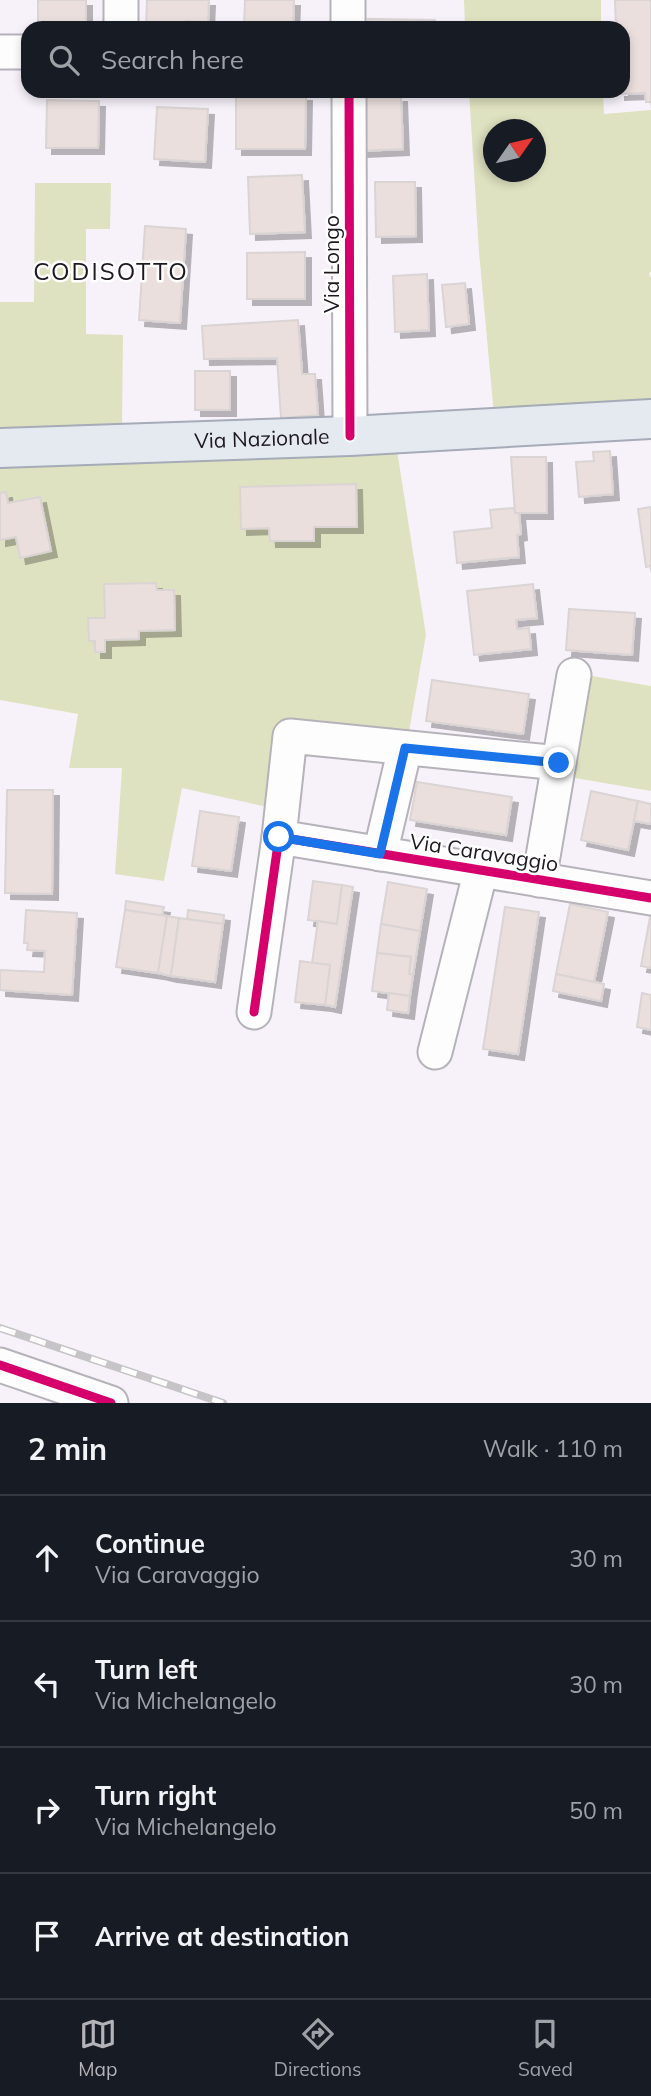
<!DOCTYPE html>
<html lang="en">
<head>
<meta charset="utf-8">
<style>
	body { margin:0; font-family:Mulish,sans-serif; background:#242831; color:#f1f3f6 }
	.compass { position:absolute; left:483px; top:119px; width:63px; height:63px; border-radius:50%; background:#171b24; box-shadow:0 4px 10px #0003; rotate:56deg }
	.stop { position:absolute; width:21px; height:21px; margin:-16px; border:5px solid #1a73e8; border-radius:50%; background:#fff }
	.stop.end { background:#1a73e8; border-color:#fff; box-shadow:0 2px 7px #0008 }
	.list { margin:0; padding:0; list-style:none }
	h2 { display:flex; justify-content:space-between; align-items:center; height:91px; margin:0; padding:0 28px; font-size:30px }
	h2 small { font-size:23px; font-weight:400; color:#9ea1a6 }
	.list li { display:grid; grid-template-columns:46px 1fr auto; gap:21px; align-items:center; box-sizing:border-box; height:126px; padding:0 28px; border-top:2px solid #363941 }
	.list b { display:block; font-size:26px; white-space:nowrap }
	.list p { margin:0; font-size:23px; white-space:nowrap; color:#9ea1a6 }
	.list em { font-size:23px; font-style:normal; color:#9ea1a6 }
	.icon { flex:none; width:38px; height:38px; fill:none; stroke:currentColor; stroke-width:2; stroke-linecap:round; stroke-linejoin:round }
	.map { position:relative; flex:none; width:651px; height:1403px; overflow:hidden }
	.search { position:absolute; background:#171b24; box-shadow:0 4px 10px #0003; left:21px; right:21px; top:21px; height:77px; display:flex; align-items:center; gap:18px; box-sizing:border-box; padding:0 24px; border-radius:21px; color:#9ea1a6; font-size:26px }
	.sheet { height:595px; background:#171b24 }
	nav { display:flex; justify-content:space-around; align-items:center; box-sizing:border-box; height:98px; border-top:2px solid #363941; background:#171b24; font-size:19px; color:#9ea1a6 }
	nav a { display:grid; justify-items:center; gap:4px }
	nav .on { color:#b4b3b8 }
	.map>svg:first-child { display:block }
	.green { fill:#dfe2c0; fill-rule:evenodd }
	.building { fill:#eadfdc; stroke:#dad4d4; stroke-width:2; filter:url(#shadow) }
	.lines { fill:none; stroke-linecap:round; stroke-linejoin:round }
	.minor-casing { stroke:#b6b2b9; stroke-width:37 }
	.major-casing { stroke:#a5abb7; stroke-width:42 }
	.minor { stroke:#fefdfe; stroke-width:33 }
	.major { stroke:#e5eaf0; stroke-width:38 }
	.rail-casing { stroke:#c6c4c7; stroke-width:8 }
	.rail { stroke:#fff; stroke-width:5; stroke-dasharray:16; stroke-linecap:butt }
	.cycleway-casing { stroke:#fff; stroke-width:13 }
	.cycleway { stroke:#d6006c; stroke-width:9 }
	.route { stroke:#1a73e8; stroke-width:9 }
	.labels { text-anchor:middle; stroke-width:5; stroke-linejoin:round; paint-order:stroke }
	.street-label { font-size:21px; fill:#1d1820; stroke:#fff }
	.quarter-label { font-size:24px; letter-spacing:2px; fill:#1d1820; stroke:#fff }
</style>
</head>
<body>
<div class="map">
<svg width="651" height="1403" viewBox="0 0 651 1403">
	<defs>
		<filter id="shadow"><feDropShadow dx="6" dy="6" stdDeviation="0" flood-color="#0004"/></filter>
	</defs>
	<rect width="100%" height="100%" fill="#f7f2fa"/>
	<!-- green -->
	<g class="green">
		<polygon points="464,0 601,0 601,28 465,28"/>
		<path d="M469 91H603L604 114 651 110V272L649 273 651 278V401L494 415 479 252ZM494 130H536V172H494Z"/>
		<polygon points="35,183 111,183 110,229 86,229 86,334 123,335 122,429 0,427 0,302 34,302"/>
		<polygon points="396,444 426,635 407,743 284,731 276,809 182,788 164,881 115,874 122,768 69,768 78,714 0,700 0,466"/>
		<polygon points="586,675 651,686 651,791 569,777"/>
	</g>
	<!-- building -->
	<g class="building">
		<polygon points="38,0 86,0 86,28 38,27"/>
		<polygon points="147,0 209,0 208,22 186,21 186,28 146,28"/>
		<polygon points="245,0 294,0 293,28 244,28"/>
		<polygon points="615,0 651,0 651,102 646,102 645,93 619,94 619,91 623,91 623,28 616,28"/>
		<polygon points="368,19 435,20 435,28 368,28"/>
		<polygon points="236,93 306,95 305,149 236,149"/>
		<polygon points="401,96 403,149 362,151 359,97"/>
		<polygon points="47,100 99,101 98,148 46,148"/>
		<polygon points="157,107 208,109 205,162 154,159"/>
		<polygon points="302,175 305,232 250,234 248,177"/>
		<polygon points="375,182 415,182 416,236 376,237"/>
		<polygon points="145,226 186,229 180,323 139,320"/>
		<polygon points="305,252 305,299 247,299 247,253"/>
		<polygon points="427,274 429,330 395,332 393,276"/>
		<polygon points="465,283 469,324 446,327 442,285"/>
		<polygon points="298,320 302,374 315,374 318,415 281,418 277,358 204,359 202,326"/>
		<rect x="195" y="371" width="35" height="39"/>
		<polygon points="610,451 613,494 579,497 576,462 594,461 593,452"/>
		<polygon points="511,457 546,457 547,513 515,513"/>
		<polygon points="356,484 357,527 314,527 314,541 270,541 269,528 241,529 240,487"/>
		<polygon points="6,492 8,503 40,497 51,551 20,558 16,537 0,540 0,493"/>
		<polygon points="651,507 651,566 646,567 638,509"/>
		<polygon points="514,508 515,513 519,513 521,534 517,535 519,557 457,563 454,532 492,528 490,510"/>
		<polygon points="156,583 157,590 174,590 175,630 139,631 139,639 105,640 105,652 95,652 95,641 89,641 88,618 105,618 104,584"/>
		<polygon points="533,584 537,618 516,620 517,629 529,628 531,649 474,655 467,591"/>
		<polygon points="569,609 635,613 632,655 566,650"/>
		<polygon points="432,680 529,694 523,734 426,721"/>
		<polygon points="417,782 512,797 506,835 410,820"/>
		<polygon points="7,790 53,790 52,894 5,893"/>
		<polygon points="591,791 638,801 628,850 581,840"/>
		<polygon points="638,801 651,804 651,824 634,821"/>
		<polygon points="200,811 239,817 231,871 192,866"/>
		<polygon points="313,881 342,885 337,924 308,920"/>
		<polygon points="388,882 427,889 420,931 381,924"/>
		<polygon points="342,885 353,887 335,1007 325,1005 330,965 312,963 318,921 337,924"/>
		<polygon points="126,901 164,907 162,916 125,910"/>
		<polygon points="570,904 608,912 594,982 556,974"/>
		<polygon points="505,907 539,912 518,1054 483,1049"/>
		<polygon points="26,910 77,913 72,995 0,990 0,970 44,972 45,951 27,950 28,943 24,943"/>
		<polygon points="125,910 167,916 158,973 116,967"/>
		<polygon points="188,910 224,915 223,924 187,919"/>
		<polygon points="167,916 179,918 171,976 158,973"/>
		<polygon points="650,917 651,917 651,968 641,966"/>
		<polygon points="179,918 223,924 215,982 171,976"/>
		<polygon points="381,924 420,931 413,975 409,974 411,957 377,953"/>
		<polygon points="377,953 411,957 409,974 413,975 410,996 372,991"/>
		<polygon points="300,961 330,965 325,1005 295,1002"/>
		<polygon points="556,974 604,984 601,1001 553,991"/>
		<polygon points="389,993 410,996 408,1013 387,1010"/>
		<polygon points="642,993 651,995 651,1030 637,1027"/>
	</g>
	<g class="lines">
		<!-- minor casing -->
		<g class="minor-casing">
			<g id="minor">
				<polyline points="348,0 348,28"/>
				<polyline points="121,28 121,0"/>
				<polyline points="0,52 28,52"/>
				<polyline points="349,91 350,436"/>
				<polyline points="279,837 290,736 559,763"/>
				<polyline points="380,854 405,748"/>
				<polyline points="539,880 574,675"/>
				<polyline points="254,1012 279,837 651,898"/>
				<polyline points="435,1052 481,870"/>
				<polyline points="0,1365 111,1403"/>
			</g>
		</g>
		<!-- major casing -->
		<g class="major-casing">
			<g id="major">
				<path id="s1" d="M0 448 350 436 651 419"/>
			</g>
		</g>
		<!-- minor -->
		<use href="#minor" class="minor"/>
		<!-- major -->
		<use href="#major" class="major"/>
		<!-- rail casing -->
		<g class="rail-casing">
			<polyline id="rail" points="0,1328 223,1403"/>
		</g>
		<!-- rail -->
		<use href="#rail" class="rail"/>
		<!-- cycleway casing -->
		<g class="cycleway-casing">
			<g id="cycleway">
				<polyline points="349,91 350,436"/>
				<polyline points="254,1012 279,837 651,898"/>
				<polyline points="0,1365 111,1403"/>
			</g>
		</g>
		<!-- cycleway -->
		<use href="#cycleway" class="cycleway"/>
	</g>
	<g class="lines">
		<!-- route -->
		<polyline class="route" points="279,837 380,854 405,748 559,763"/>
	</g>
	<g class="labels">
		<!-- street labels -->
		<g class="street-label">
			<text transform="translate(332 264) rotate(-90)" y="7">Via Longo</text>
			<text dy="7" stroke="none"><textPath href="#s1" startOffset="262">Via Nazionale</textPath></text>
			<text transform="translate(484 853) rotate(9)" y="7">Via Caravaggio</text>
		</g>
		<!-- quarter labels -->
		<g class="quarter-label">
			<text x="111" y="280">CODISOTTO</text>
		</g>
	</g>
</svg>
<svg class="compass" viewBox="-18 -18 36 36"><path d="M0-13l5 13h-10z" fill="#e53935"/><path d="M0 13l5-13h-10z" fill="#9ea1a6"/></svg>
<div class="stop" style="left:279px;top:837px"></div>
<div class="stop end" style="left:559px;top:763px"></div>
<div class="search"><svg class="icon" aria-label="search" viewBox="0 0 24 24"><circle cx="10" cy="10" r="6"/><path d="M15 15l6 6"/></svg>Search here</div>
</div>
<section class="sheet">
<h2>2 min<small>Walk · 110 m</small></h2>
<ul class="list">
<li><svg class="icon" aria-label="ahead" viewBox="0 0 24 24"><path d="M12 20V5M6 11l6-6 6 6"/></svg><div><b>Continue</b><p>Via Caravaggio</p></div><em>30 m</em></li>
<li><svg class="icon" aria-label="left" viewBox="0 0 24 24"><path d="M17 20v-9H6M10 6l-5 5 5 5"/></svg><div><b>Turn left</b><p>Via Michelangelo</p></div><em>30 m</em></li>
<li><svg class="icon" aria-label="right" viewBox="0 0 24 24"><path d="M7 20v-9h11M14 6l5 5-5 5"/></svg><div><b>Turn right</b><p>Via Michelangelo</p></div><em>50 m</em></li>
<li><svg class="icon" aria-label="arrive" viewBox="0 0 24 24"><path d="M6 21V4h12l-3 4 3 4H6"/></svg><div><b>Arrive at destination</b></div></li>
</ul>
</section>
<nav>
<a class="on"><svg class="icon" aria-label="map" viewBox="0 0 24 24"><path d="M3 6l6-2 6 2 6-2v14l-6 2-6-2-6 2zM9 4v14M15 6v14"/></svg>Map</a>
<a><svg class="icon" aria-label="directions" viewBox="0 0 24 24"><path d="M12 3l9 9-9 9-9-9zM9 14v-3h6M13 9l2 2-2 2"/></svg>Directions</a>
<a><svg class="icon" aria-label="saved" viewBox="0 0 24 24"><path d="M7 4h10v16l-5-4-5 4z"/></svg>Saved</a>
</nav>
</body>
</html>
